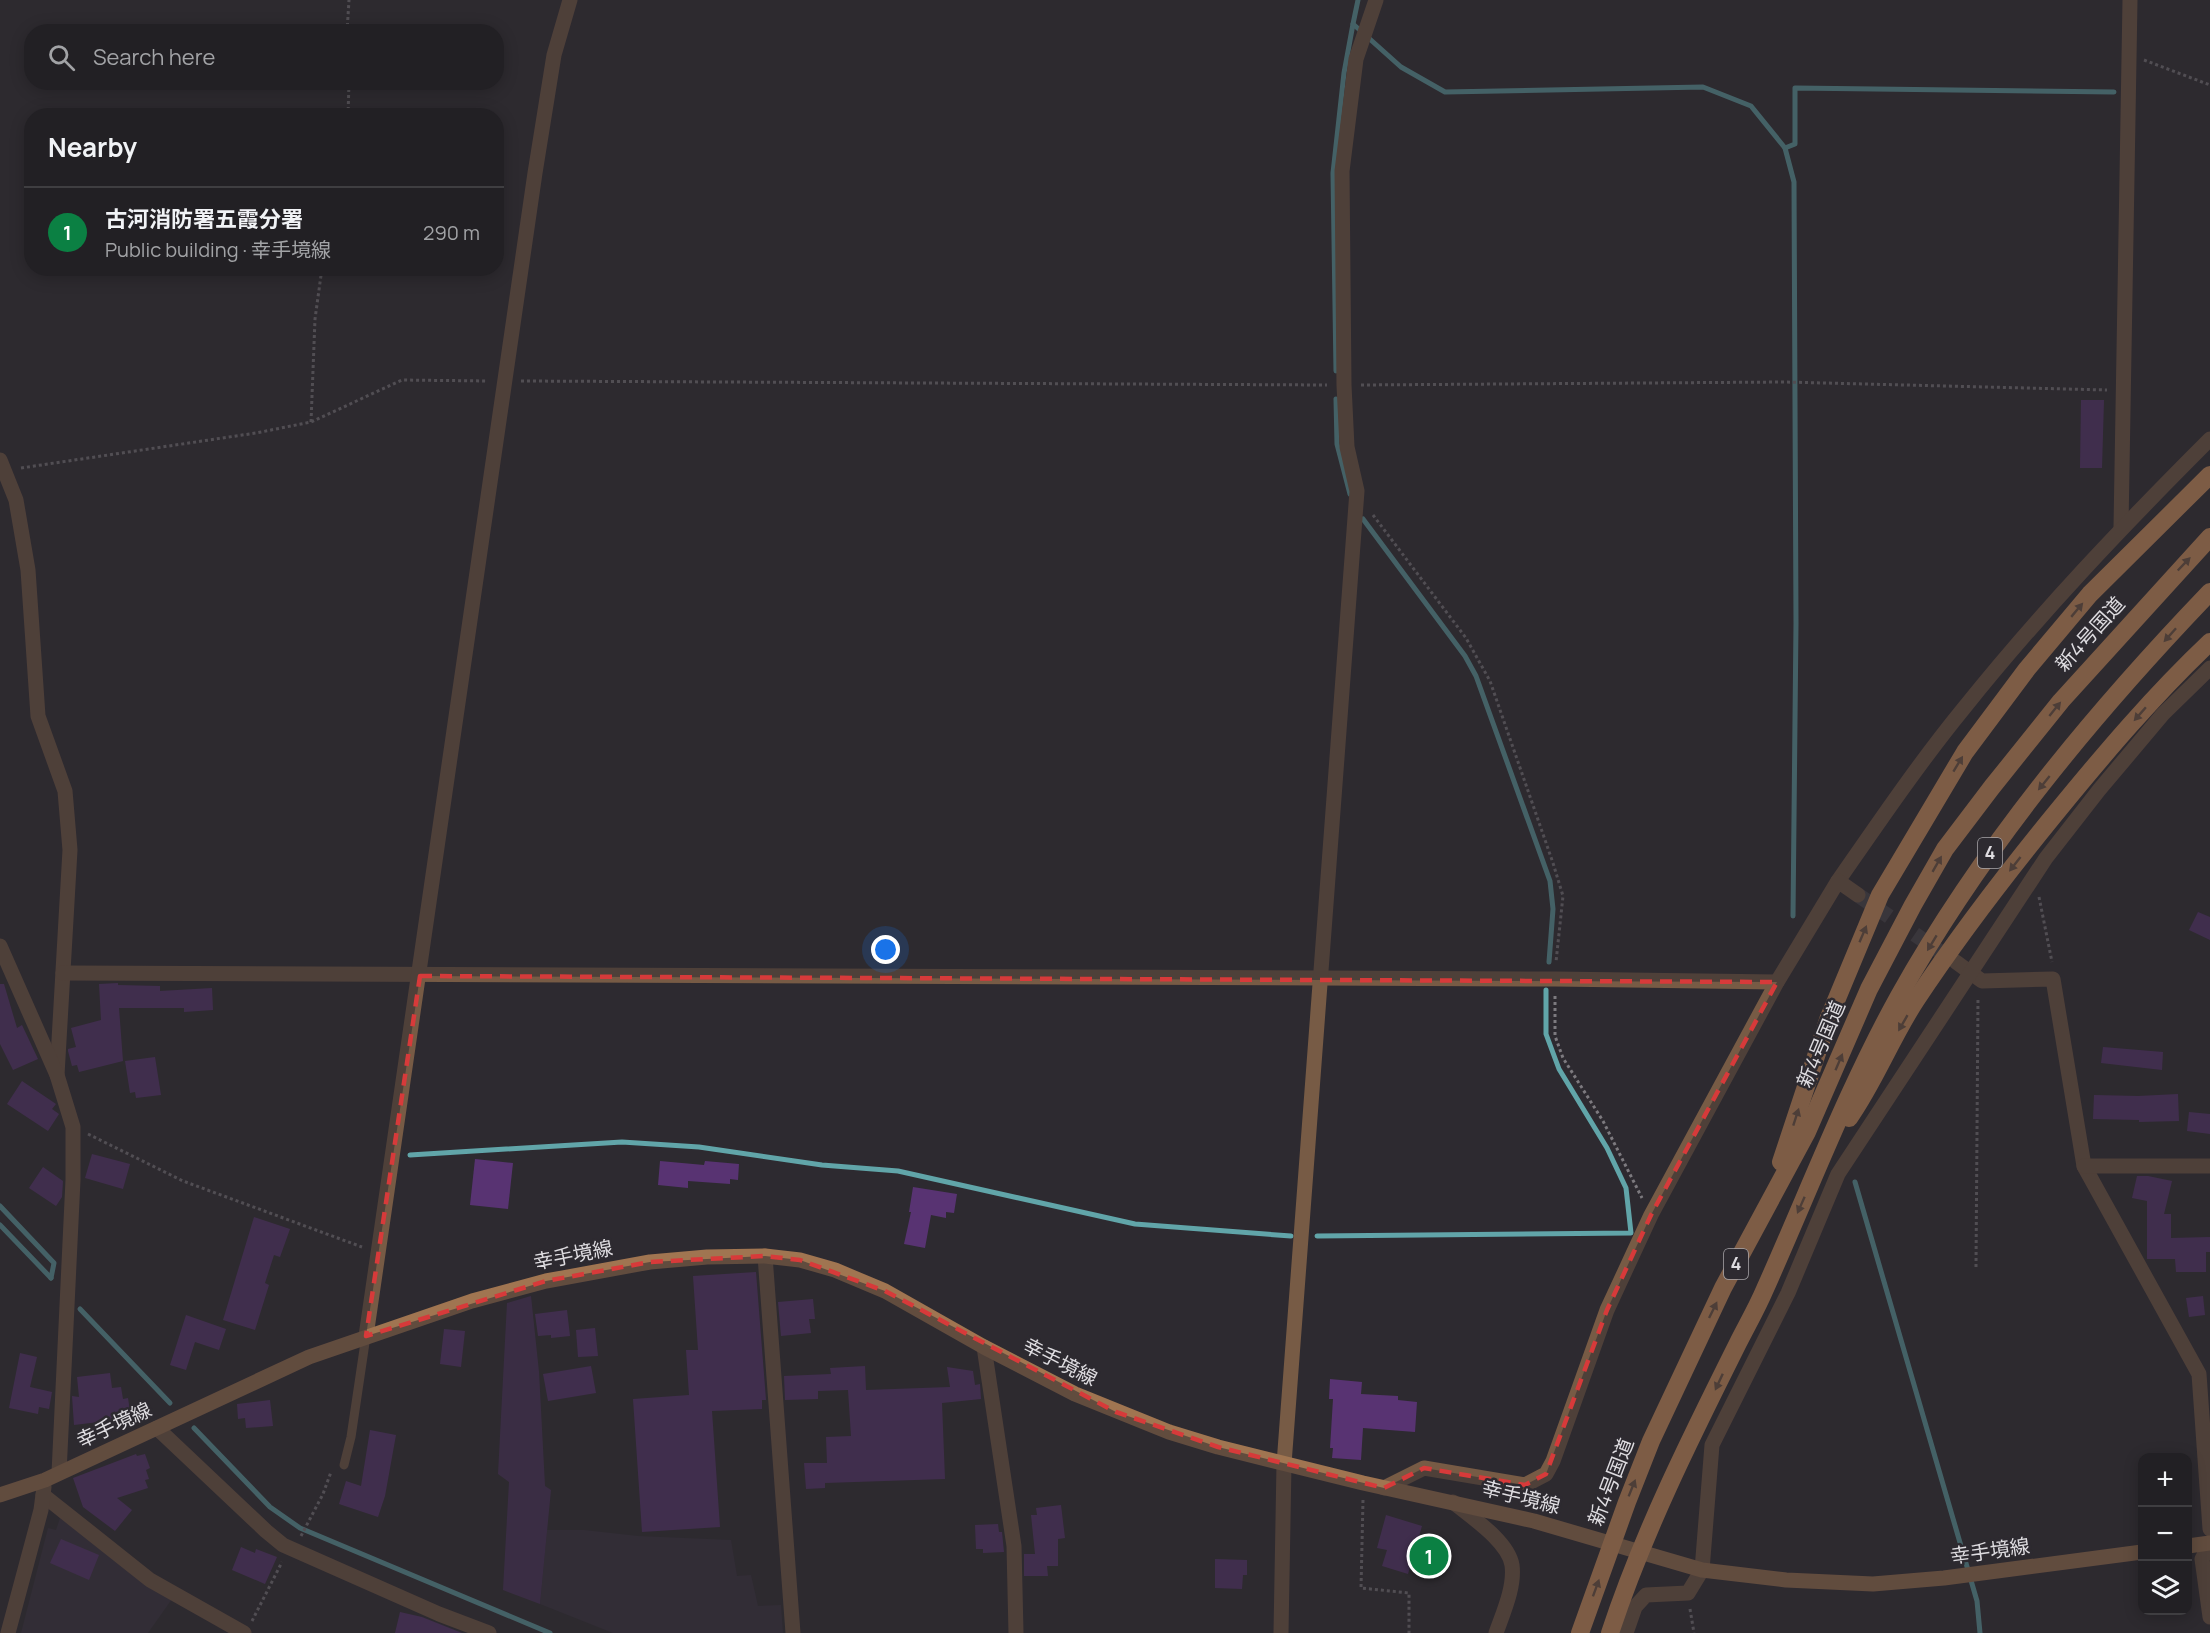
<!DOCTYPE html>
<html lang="en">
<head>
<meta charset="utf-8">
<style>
	body { margin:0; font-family:Manrope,"Noto Sans JP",sans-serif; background:#2a282c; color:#f1f3f6 }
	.controls { position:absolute; right:18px; bottom:18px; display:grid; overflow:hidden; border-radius:12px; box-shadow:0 3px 15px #0003 }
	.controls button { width:54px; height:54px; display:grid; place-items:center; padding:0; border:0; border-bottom:2px solid #3f3e41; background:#222024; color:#f1f3f6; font:30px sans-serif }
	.you { position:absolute; left:886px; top:950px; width:21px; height:21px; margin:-15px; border:4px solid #fff; border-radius:50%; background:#1a73e8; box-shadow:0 0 0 9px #1a73e833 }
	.badge { display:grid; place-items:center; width:39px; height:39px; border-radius:50%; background:#0b8043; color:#fff; font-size:20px; font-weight:700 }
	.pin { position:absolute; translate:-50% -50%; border:3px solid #fff; box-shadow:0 2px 6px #0006 }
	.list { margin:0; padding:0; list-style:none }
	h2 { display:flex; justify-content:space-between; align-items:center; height:78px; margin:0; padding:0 24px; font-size:26px }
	h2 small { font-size:20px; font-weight:400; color:#a2a3a6 }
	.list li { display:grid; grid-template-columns:39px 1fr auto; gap:18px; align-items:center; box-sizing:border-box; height:90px; padding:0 24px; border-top:2px solid #3f3e41 }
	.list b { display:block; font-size:22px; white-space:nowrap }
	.list p { margin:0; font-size:20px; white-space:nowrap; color:#a2a3a6 }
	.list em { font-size:20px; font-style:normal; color:#a2a3a6 }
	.icon { flex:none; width:33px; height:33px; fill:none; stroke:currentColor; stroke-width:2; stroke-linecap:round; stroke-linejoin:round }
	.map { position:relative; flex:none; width:2210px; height:1633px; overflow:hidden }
	.search { position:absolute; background:#222024; box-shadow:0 3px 15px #0003; left:24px; top:24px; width:480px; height:66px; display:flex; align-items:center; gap:15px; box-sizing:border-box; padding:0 21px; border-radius:24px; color:#a2a3a6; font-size:22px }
	.panel { position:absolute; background:#222024; box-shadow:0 3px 15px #0003; left:24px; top:108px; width:480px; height:168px; border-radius:24px }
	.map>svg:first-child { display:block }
	.built { fill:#38323e }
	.green { fill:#4b325e }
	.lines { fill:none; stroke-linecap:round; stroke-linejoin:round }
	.stream { stroke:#61a5a9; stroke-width:5 }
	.building { fill:#583372 }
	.street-tunnel { stroke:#48454a; stroke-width:15; stroke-dasharray:15 8; stroke-linecap:butt }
	.path { stroke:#7d7a7f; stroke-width:3; stroke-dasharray:3 3; stroke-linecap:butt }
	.lane { stroke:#775b45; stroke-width:9 }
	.street { stroke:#775b45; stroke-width:15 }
	.secondary { stroke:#a07551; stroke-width:15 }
	.highway { stroke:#de9a60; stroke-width:18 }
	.oneway { fill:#745743 }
	.marked { fill:none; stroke:#d73a3a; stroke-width:4.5; stroke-dasharray:12 8; stroke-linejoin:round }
	.labels { text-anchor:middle; stroke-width:5; stroke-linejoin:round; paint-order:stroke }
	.shield { fill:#2d2a30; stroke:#a9a7ab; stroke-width:1.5 }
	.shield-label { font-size:18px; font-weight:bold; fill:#dedce0 }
	.street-label { font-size:20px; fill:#dedce0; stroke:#2d2a30 }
</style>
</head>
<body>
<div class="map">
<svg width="2210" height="1633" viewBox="0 0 2210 1633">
	<rect width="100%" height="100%" fill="#2d2a30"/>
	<!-- built -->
	<g class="built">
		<polygon points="61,1515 172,1599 148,1633 21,1633 48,1528 56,1530"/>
		<polygon points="547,1530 584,1530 638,1536 731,1540 737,1576 751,1575 758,1606 781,1605 783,1633 613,1633 540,1604"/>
	</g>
	<!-- green -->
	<polygon class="green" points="531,1296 539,1372 545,1486 551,1490 540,1604 503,1590 509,1482 498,1474 507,1303"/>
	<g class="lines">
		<!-- stream -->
		<g class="stream">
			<polyline points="1358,0 1353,24 1401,67 1445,92 1703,87 1751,106 1785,148 1794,182 1796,623 1793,916"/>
			<polyline points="1785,148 1795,144 1795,88 2114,92"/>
			<polyline points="1336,371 1333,173 1344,73 1353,24"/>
			<polyline points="1336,399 1337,444 1350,494"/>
			<polyline points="1363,519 1465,656 1476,676 1550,881 1553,909 1549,962"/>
			<polyline points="410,1155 622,1142 699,1147 822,1165 898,1171 1135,1224 1291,1236"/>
			<polyline points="1855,1182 1977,1601 1980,1633"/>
			<polyline points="0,1206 54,1263 51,1278"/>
			<polyline points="0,1225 51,1278"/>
			<polyline points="1317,1236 1631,1233 1626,1188 1607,1148 1559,1069 1546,1034 1546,990"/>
			<polyline points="80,1309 170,1403"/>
			<polyline points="194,1428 270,1507 300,1528 550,1633"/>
		</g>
	</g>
	<!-- building -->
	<g class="building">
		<polygon points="2081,400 2104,400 2102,468 2080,468"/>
		<polygon points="2198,912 2210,917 2210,940 2189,930"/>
		<polygon points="118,983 118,985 160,986 160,991 212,988 213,1010 184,1012 184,1008 119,1008 123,1061 79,1072 77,1065 72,1066 68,1051 68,1049 76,1047 71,1028 101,1020 99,984"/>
		<polygon points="0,984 4,984 17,1028 22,1025 38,1059 13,1070 0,1044"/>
		<polygon points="2103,1047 2163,1052 2162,1070 2101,1063"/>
		<polygon points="155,1057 161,1095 136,1098 135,1092 130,1093 125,1061"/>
		<polygon points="22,1081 56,1104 52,1109 59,1114 48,1131 7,1104"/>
		<polygon points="2178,1094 2179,1121 2139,1122 2139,1120 2093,1119 2094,1095 2138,1096"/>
		<polygon points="2189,1112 2210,1114 2210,1134 2187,1131"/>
		<polygon points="92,1154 130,1164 123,1189 85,1178"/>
		<polygon points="475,1159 513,1163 508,1209 470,1205"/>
		<polygon points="660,1161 704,1165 705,1161 739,1164 738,1180 730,1179 730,1184 688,1181 688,1188 658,1185"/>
		<polygon points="43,1167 63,1181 62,1197 56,1206 29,1188"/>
		<polygon points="2137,1176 2148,1176 2172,1181 2164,1214 2171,1214 2171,1238 2210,1237 2210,1252 2206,1252 2206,1272 2176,1272 2175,1259 2147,1259 2147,1201 2132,1198"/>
		<polygon points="913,1187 957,1194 954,1213 946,1212 946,1218 931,1215 925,1248 904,1244 911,1212 909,1212"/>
		<polygon points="254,1217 290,1229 280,1257 274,1255 265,1283 269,1285 255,1330 223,1320"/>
		<polygon points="756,1272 766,1400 762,1400 762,1409 712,1411 720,1527 642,1532 633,1399 689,1395 686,1350 698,1350 693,1276"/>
		<polygon points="2203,1296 2205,1315 2189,1317 2186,1298"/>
		<polygon points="813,1299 815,1319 809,1319 811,1333 781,1336 778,1302"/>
		<polygon points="567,1310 570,1336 551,1338 551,1335 538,1336 535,1314"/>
		<polygon points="186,1315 226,1329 219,1350 195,1342 186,1370 170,1365"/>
		<polygon points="595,1328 598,1356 578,1357 576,1330"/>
		<polygon points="444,1329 465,1331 461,1367 440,1364"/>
		<polygon points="20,1353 37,1357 30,1387 52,1392 49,1409 39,1407 38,1414 9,1408"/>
		<polygon points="591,1366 596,1393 548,1401 543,1374"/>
		<polygon points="865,1366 866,1390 950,1387 947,1367 973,1371 975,1385 980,1384 981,1399 942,1403 945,1479 825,1483 825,1488 806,1489 804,1463 827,1463 826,1437 851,1436 848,1390 818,1391 818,1399 785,1400 784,1376 831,1374 830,1368"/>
		<polygon points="110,1373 112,1388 121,1387 123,1399 128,1398 131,1418 74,1425 72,1396 79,1397 77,1377"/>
		<polygon points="1330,1379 1362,1382 1361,1394 1398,1396 1398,1400 1417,1402 1415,1432 1363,1428 1361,1460 1332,1458 1333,1448 1330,1448 1333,1399 1329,1399"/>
		<polygon points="270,1400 273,1426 246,1428 245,1418 238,1419 237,1404"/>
		<polygon points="370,1430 396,1435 385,1496 378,1517 339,1504 346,1481 361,1486"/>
		<polygon points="136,1454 137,1456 145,1454 150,1468 146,1470 149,1479 145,1480 148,1488 117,1498 132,1510 115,1531 83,1507 73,1478"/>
		<polygon points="1061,1505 1065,1538 1058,1539 1058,1566 1047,1566 1048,1576 1024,1576 1024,1554 1035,1554 1031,1515 1037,1515 1036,1508"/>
		<polygon points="1386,1515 1422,1526 1408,1574 1382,1566 1387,1550 1377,1548"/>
		<polygon points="998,1524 999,1532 1002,1532 1004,1552 983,1553 983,1549 976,1549 975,1525"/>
		<polygon points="61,1539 99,1555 89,1580 50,1563"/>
		<polygon points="241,1547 255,1553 256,1549 277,1557 265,1584 232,1570"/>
		<polygon points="1215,1559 1247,1560 1247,1575 1243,1575 1242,1589 1215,1588"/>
		<polygon points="400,1612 422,1617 462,1633 395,1633"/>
	</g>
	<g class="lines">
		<!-- street-tunnel -->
		<polyline class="street-tunnel" points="1858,895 1939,951"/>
		<!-- path -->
		<g class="path">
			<polyline points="347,32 349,0"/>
			<polyline points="2144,60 2210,85"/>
			<polyline points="348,116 349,82"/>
			<polyline points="521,381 1327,385"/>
			<polyline points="1361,385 1784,382 2107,390"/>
			<polyline points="311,422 315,319 322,268"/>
			<polyline points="21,468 256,433 311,422 402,380 487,381"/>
			<polyline points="1373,515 1466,638 1490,681 1553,863 1563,896 1556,962"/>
			<polyline points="2039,897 2052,962"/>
			<polyline points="1555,996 1555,1036 1563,1058 1603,1121 1642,1198"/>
			<polyline points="88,1134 183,1181 362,1247"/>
			<polyline points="1976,1267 1978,997"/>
			<polyline points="1363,1500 1361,1588 1409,1593 1409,1633"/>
			<polyline points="301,1536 323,1494 331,1472"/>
			<polyline points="1690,1609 1694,1633"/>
			<polyline points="252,1621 282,1562"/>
		</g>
		<!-- lane -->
		<polyline class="lane" points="344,1465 351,1437 366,1336"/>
		<!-- street -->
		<g class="street">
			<polyline points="0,460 16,500 28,570 38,716 65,791 70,850 57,1075"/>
			<polyline points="2121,528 2130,0"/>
			<path d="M1838 881C1879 822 1919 763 1964 708 2040 613 2124 525 2210 439"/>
			<polyline points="0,946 57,1075 73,1127 73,1180 59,1473"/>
			<polyline points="1956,962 1982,981 2053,979 2084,1166 2199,1374 2210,1529"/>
			<polyline points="63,973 1555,979 1777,982"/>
			<polyline points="2084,1166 2210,1166"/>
			<polyline points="765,1256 793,1633"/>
			<polyline points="366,1336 535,173 554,55 570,0"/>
			<polyline points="984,1347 1014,1546 1016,1633"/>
			<polyline points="157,1428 266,1531 283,1545 439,1614 489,1633"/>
			<polyline points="1384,1488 1424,1468 1525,1485 1546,1474 1553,1461 1607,1310 1651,1215 1777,982 1838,881 1858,895"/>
			<polyline points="43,1495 150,1580 244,1633"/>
			<path d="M1453 1502C1471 1517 1508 1541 1512 1565 1515 1587 1503 1613 1496 1633"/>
			<polyline points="2210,1544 2202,1559 2210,1617"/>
			<polyline points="8,1633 41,1510 44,1487"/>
			<polyline points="1281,1633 1284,1464 1357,491 1347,447 1344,385 1342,171 1356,59 1376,0"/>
			<polyline points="1626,1633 1635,1607 1646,1595 1688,1593 1702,1570 1712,1445 1788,1293 1838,1174 2046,858 2099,790 2163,714 2210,668"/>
		</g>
		<!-- secondary -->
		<g class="secondary">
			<polyline points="0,1495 45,1480 309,1357 472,1301 546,1281 650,1262 707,1257 765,1256 800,1260 835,1270 885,1291 984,1347 1075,1394 1169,1432 1218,1447 1363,1483 1534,1521 1702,1570 1786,1580 1873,1584 1944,1578 2142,1552"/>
			<polyline points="2188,1546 2210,1543"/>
		</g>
		<!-- highway -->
		<g class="highway">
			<path d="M1849 1118C1875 1081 1891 1038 1916 1000 1959 935 2006 874 2055 814 2104 754 2154 695 2210 642"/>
			<polyline points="1781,1162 1828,1020 1880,895 1965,752 2027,669 2090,594 2210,475"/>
			<polyline points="1580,1633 1627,1502 1651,1441 1723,1288 1807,1132 1869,989 1913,905 1945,849 1992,787 2061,701 2210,537"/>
			<path d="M1610 1633C1643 1533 1691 1437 1738 1343 1747 1325 1757 1308 1765 1289 1809 1191 1847 1090 1899 996 1982 848 2093 714 2210 592"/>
		</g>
	</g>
	<!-- one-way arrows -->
	<defs><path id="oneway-solid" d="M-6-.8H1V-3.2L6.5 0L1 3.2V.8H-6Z" transform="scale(1.5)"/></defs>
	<g class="oneway">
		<use href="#oneway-solid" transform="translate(2184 564) rotate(-46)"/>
		<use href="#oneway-solid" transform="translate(2077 610) rotate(-50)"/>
		<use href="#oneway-solid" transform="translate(2170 635) rotate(132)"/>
		<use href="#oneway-solid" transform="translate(2055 709) rotate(-51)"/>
		<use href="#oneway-solid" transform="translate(2140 714) rotate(131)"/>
		<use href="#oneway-solid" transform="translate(1958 764) rotate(-59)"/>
		<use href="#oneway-solid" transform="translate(2044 783) rotate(129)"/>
		<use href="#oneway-solid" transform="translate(1937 864) rotate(-60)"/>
		<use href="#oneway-solid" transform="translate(2015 864) rotate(128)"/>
		<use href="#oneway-solid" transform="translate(1863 934) rotate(-67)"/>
		<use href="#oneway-solid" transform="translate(1932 943) rotate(121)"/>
		<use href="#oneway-solid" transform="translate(1903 1023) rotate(120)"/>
		<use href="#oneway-solid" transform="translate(1839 1062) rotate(-67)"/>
		<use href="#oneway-solid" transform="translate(1796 1117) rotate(-72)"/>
		<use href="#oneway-solid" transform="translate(1801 1205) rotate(114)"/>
		<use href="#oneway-solid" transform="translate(1713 1310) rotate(-64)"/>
		<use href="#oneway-solid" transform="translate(1719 1382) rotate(115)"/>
		<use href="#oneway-solid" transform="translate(1632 1488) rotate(-68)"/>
		<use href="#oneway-solid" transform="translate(1596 1588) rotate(-70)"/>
	</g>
	<!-- marked area -->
	<path d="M0 0H2210V1633H0ZM420 976 1777 982 1651 1215 1607 1310 1546 1474 1525 1485 1424 1468 1384 1488 1218 1447 1116 1412 885 1291 800 1260 765 1256 650 1262 546 1281 366 1336Z" fill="#2d2a30" fill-opacity=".55" fill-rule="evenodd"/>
	<path class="marked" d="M420 976 1777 982 1651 1215 1607 1310 1546 1474 1525 1485 1424 1468 1384 1488 1218 1447 1116 1412 885 1291 800 1260 765 1256 650 1262 546 1281 366 1336Z"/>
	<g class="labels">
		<!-- shield labels -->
		<g class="shield">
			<rect x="1978" y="838" width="24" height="30" rx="4.5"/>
			<rect x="1724" y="1249" width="24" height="30" rx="4.5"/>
		</g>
		<g class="shield-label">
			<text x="1990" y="859">4</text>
			<text x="1736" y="1270">4</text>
		</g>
		<!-- street labels -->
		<g class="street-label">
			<text transform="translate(2090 634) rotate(-48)" y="7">新4号国道</text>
			<text transform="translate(1821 1044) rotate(-67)" y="7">新4号国道</text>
			<text transform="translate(573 1255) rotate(-11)" y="7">幸手境線</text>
			<text transform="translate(1060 1362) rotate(27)" y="7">幸手境線</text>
			<text transform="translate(114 1425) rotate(-25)" y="7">幸手境線</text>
			<text transform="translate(1611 1482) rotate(-69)" y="7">新4号国道</text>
			<text transform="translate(1521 1497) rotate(14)" y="7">幸手境線</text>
			<text transform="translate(1990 1551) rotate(-8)" y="7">幸手境線</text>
		</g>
	</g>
</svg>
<div class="controls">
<button>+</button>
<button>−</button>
<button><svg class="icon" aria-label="layers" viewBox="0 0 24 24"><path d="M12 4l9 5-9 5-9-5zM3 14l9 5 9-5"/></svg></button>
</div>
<div class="you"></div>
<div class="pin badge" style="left:1429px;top:1556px">1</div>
<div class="search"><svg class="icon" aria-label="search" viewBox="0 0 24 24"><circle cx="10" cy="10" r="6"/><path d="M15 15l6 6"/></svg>Search here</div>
<section class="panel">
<h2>Nearby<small></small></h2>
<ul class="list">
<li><span class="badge">1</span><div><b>古河消防署五霞分署</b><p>Public building · 幸手境線</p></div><em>290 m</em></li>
</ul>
</section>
</div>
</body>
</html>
